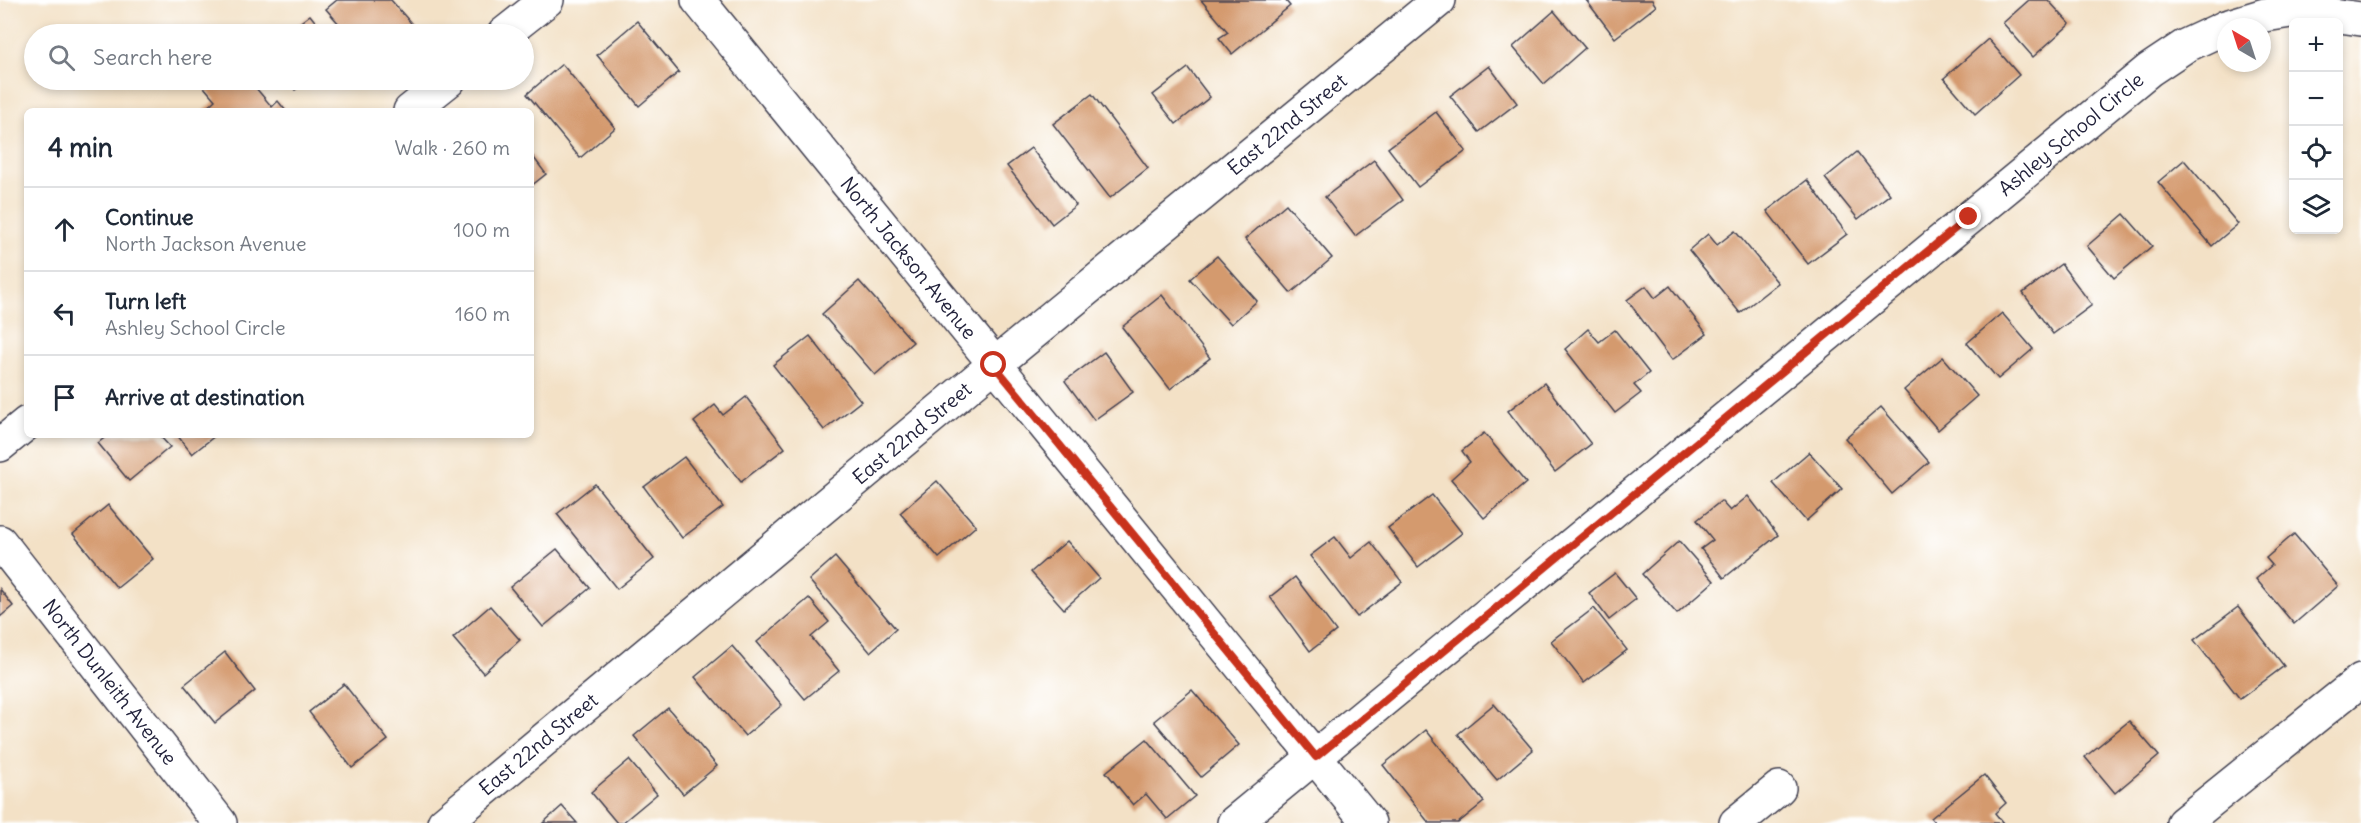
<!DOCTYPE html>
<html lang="en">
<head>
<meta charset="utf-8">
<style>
	body { margin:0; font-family:Delius,sans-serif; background:#f6f6f7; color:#1f2937 }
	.controls { position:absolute; right:18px; top:18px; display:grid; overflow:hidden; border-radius:9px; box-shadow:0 3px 9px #0003 }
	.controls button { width:54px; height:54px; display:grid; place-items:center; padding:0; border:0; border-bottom:2px solid #e0e1e3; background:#fff; color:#1f2937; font:30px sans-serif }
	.compass { position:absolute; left:2217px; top:18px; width:54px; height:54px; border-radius:50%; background:#fff; box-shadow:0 3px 9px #0003; rotate:321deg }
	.stop { position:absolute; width:18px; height:18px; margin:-14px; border:4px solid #c8321e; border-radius:50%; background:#fff }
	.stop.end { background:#c8321e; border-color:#fff; box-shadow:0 2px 6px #0008 }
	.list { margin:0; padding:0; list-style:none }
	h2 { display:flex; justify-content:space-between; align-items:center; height:78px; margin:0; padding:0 24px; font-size:26px }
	h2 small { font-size:20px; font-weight:400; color:#747a83 }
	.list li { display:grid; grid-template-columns:39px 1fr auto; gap:18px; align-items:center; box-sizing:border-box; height:84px; padding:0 24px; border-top:2px solid #e0e1e3 }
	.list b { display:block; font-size:22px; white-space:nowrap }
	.list p { margin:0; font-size:20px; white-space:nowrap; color:#747a83 }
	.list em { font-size:20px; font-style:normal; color:#747a83 }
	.icon { flex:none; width:33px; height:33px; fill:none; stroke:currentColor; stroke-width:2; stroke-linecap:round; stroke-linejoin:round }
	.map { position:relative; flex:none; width:2361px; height:823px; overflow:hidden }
	.search { position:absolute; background:#fff; box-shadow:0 3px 9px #0003; left:24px; top:24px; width:510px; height:66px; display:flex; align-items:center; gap:15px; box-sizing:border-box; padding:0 21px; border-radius:33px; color:#747a83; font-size:22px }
	.panel { position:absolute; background:#fff; box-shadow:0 3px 9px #0003; left:24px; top:108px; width:510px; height:330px; border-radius:9px }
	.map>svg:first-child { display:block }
	.building { fill:#d49a6e }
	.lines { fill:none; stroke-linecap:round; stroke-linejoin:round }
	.minor-casing { stroke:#413f50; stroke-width:36 }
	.minor { stroke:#fff; stroke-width:33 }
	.route { stroke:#c8321e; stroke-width:8 }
	.labels { text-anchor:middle; stroke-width:5; stroke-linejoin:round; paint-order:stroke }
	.street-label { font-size:20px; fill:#22223b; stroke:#fff }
</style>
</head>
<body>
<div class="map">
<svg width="2361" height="823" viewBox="0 0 2361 823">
	<rect width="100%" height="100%" fill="#fff"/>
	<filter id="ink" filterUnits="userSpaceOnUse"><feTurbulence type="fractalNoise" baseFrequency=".0167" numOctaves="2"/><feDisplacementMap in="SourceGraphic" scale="12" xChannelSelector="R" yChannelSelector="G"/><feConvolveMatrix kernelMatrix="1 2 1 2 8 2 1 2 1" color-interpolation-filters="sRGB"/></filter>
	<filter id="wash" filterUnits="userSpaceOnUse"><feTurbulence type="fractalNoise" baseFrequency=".008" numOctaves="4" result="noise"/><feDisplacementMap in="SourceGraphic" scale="24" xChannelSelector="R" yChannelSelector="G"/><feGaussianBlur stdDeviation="1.35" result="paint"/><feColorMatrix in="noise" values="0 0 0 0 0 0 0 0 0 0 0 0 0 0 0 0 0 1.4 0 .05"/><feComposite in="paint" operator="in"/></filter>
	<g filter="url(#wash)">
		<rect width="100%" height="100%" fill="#f3e1c6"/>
		<g id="blocks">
			<!-- building -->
			<g class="building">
				<polygon points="337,0 391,0 417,30 411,34 348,34 326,9"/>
				<polygon points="1201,0 1285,0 1290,6 1232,54 1219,38 1228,32"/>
				<polygon points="1586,0 1652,0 1656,6 1615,38"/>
				<polygon points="2029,0 2048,0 2070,24 2033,57 2003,23"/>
				<polygon points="1554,11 1585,48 1544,84 1513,47"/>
				<polygon points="310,15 325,34 285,34"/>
				<polygon points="637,21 679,72 639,106 597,55"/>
				<polygon points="1988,39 2019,75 1975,114 1944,78"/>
				<polygon points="562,64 615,128 580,158 527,94"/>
				<polygon points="1489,66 1517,103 1479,132 1450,96"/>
				<polygon points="1188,68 1210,97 1176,124 1153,95"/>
				<polygon points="212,80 249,80 272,107 278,101 286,111 203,111 215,100 204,87"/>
				<polygon points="287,80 309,80 295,90"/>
				<polygon points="1092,94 1148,168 1110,198 1053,124"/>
				<polygon points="1436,112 1466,151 1418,187 1388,148"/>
				<polygon points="1031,148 1076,205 1052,224 1007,166"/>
				<polygon points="1857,152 1890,194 1858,219 1825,178"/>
				<polygon points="531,154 546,174 531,186"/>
				<polygon points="1374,160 1403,200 1355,236 1325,197"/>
				<polygon points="2184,160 2238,224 2212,246 2158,182"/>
				<polygon points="1807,180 1847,234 1808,264 1767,211"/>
				<polygon points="1286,204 1332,258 1291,293 1245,239"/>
				<polygon points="2124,214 2152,246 2114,278 2087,246"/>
				<polygon points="1735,231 1778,283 1740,313 1689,250 1708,234 1717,245"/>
				<polygon points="1217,256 1257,301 1231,324 1190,279"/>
				<polygon points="2061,264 2092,305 2053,334 2023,293"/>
				<polygon points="859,281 913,342 875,375 822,314"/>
				<polygon points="1646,286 1655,298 1670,286 1707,334 1672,360 1627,300"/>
				<polygon points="1162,295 1210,358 1170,389 1122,327"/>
				<polygon points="2002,313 2033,349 1998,379 1967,343"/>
				<polygon points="1588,329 1599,342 1615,330 1649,373 1634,385 1641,393 1615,413 1565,349"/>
				<polygon points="810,336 861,401 824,430 773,365"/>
				<polygon points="1104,352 1133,392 1094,420 1065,381"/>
				<polygon points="1943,357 1977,396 1938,430 1904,390"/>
				<polygon points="1544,383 1591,444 1555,472 1508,411"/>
				<polygon points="746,397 785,448 741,482 694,422 715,405 723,415"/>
				<polygon points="1881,407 1929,462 1892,494 1845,438"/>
				<polygon points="1484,433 1526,483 1484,518 1451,479 1470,462 1462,451"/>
				<polygon points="108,435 159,435 170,447 129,481 98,443"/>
				<polygon points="177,435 216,435 192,454"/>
				<polygon points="1809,452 1842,489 1806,521 1773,483"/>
				<polygon points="684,457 723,507 682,538 644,487"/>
				<polygon points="937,481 976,526 939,558 900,513"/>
				<polygon points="595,484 654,559 617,589 557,514"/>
				<polygon points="1432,495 1462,533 1418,567 1388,528"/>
				<polygon points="1748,496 1778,535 1724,578 1701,549 1713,540 1697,520 1721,501 1730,511"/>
				<polygon points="108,505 153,559 117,588 73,534"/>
				<polygon points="2294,534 2338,586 2294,624 2256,579 2272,565 2266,558"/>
				<polygon points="1335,537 1351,558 1371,542 1402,582 1357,617 1310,556"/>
				<polygon points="1067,541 1099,578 1064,609 1031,572"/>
				<polygon points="1679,541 1714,581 1677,614 1642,574"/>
				<polygon points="557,549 590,588 543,627 510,587"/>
				<polygon points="835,557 896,629 870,652 809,580"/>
				<polygon points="1615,573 1636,599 1609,620 1589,593"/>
				<polygon points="1295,577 1336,631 1310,651 1270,597"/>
				<polygon points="0,589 13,606 0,617"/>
				<polygon points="809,598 829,622 811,637 839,671 805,699 757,642"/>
				<polygon points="490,606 520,640 483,673 453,638"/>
				<polygon points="2238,607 2284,666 2240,699 2194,640"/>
				<polygon points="1594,608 1627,650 1584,683 1551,641"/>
				<polygon points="732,646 782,705 745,736 695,677"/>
				<polygon points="225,652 255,691 215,723 184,685"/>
				<polygon points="344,684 388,740 352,768 309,712"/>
				<polygon points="1192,690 1239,745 1201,777 1154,721"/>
				<polygon points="1494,704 1533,750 1497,780 1458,734"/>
				<polygon points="668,708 717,766 683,794 634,736"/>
				<polygon points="2129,721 2159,756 2115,793 2085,757"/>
				<polygon points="1426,730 1484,802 1458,823 1429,823 1383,765"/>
				<polygon points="1147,739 1195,796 1167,819 1146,794 1133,805 1106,772"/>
				<polygon points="629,760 657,794 622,823 617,823 591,792"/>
				<polygon points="1984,775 2006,803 1995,813 2003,823 1935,823 1931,818"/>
				<polygon points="562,806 577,823 543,823"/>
			</g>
		</g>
	</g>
	<g filter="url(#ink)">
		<use href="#blocks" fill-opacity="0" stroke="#413f50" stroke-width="1.5"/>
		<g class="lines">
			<!-- minor casing -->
			<g class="minor-casing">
				<g id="minor">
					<path id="s1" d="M698 0 1369 823"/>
					<polyline points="2226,27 2265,15 2297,10 2361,19"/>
					<polyline points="504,34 547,0"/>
					<polyline points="410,111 449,80"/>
					<polyline points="0,445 27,423"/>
					<path id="s2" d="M0 542 220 823"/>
					<path id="s3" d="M444 823 994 365 1439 0"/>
					<path id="s4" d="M1234 823 2149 70 2185 46 2226 27"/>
					<polyline points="1736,823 1779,788"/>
					<polyline points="2183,823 2361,680"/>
				</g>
			</g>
			<!-- minor -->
			<use href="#minor" class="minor"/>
		</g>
	</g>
	<g class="lines" filter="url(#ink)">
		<!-- route -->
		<polyline class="route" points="994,365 1316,757 1969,217"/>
	</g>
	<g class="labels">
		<!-- street labels -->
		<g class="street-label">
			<text dy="7" stroke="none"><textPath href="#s3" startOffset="1095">East 22nd Street</textPath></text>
			<text dy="7" stroke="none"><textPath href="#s4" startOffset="1084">Ashley School Circle</textPath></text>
			<text dy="7" stroke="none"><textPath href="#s1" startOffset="333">North Jackson Avenue</textPath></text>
			<text dy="7" stroke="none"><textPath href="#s3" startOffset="609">East 22nd Street</textPath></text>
			<text dy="7" stroke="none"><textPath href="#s2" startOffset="178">North Dunleith Avenue</textPath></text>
			<text dy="7" stroke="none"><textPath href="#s3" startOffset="123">East 22nd Street</textPath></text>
		</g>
	</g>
</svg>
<div class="controls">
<button>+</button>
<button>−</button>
<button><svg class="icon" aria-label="locate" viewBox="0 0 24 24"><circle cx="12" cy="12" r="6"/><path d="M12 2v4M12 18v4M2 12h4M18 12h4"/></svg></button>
<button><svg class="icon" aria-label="layers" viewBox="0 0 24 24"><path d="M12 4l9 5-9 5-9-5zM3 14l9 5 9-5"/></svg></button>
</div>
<svg class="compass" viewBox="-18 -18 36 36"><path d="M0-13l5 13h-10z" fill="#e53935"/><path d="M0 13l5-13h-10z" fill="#747a83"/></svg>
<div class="stop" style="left:994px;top:365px"></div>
<div class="stop end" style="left:1969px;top:217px"></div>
<div class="search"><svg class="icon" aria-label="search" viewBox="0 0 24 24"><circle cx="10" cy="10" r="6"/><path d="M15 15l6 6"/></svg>Search here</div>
<section class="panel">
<h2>4 min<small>Walk · 260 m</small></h2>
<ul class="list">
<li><svg class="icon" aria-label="ahead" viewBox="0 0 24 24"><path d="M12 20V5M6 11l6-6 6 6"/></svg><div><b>Continue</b><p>North Jackson Avenue</p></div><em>100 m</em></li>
<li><svg class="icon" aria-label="left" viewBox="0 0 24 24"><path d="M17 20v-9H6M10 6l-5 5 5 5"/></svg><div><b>Turn left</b><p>Ashley School Circle</p></div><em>160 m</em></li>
<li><svg class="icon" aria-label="arrive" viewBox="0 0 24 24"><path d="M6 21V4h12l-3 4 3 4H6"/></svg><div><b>Arrive at destination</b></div></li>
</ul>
</section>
</div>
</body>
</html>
